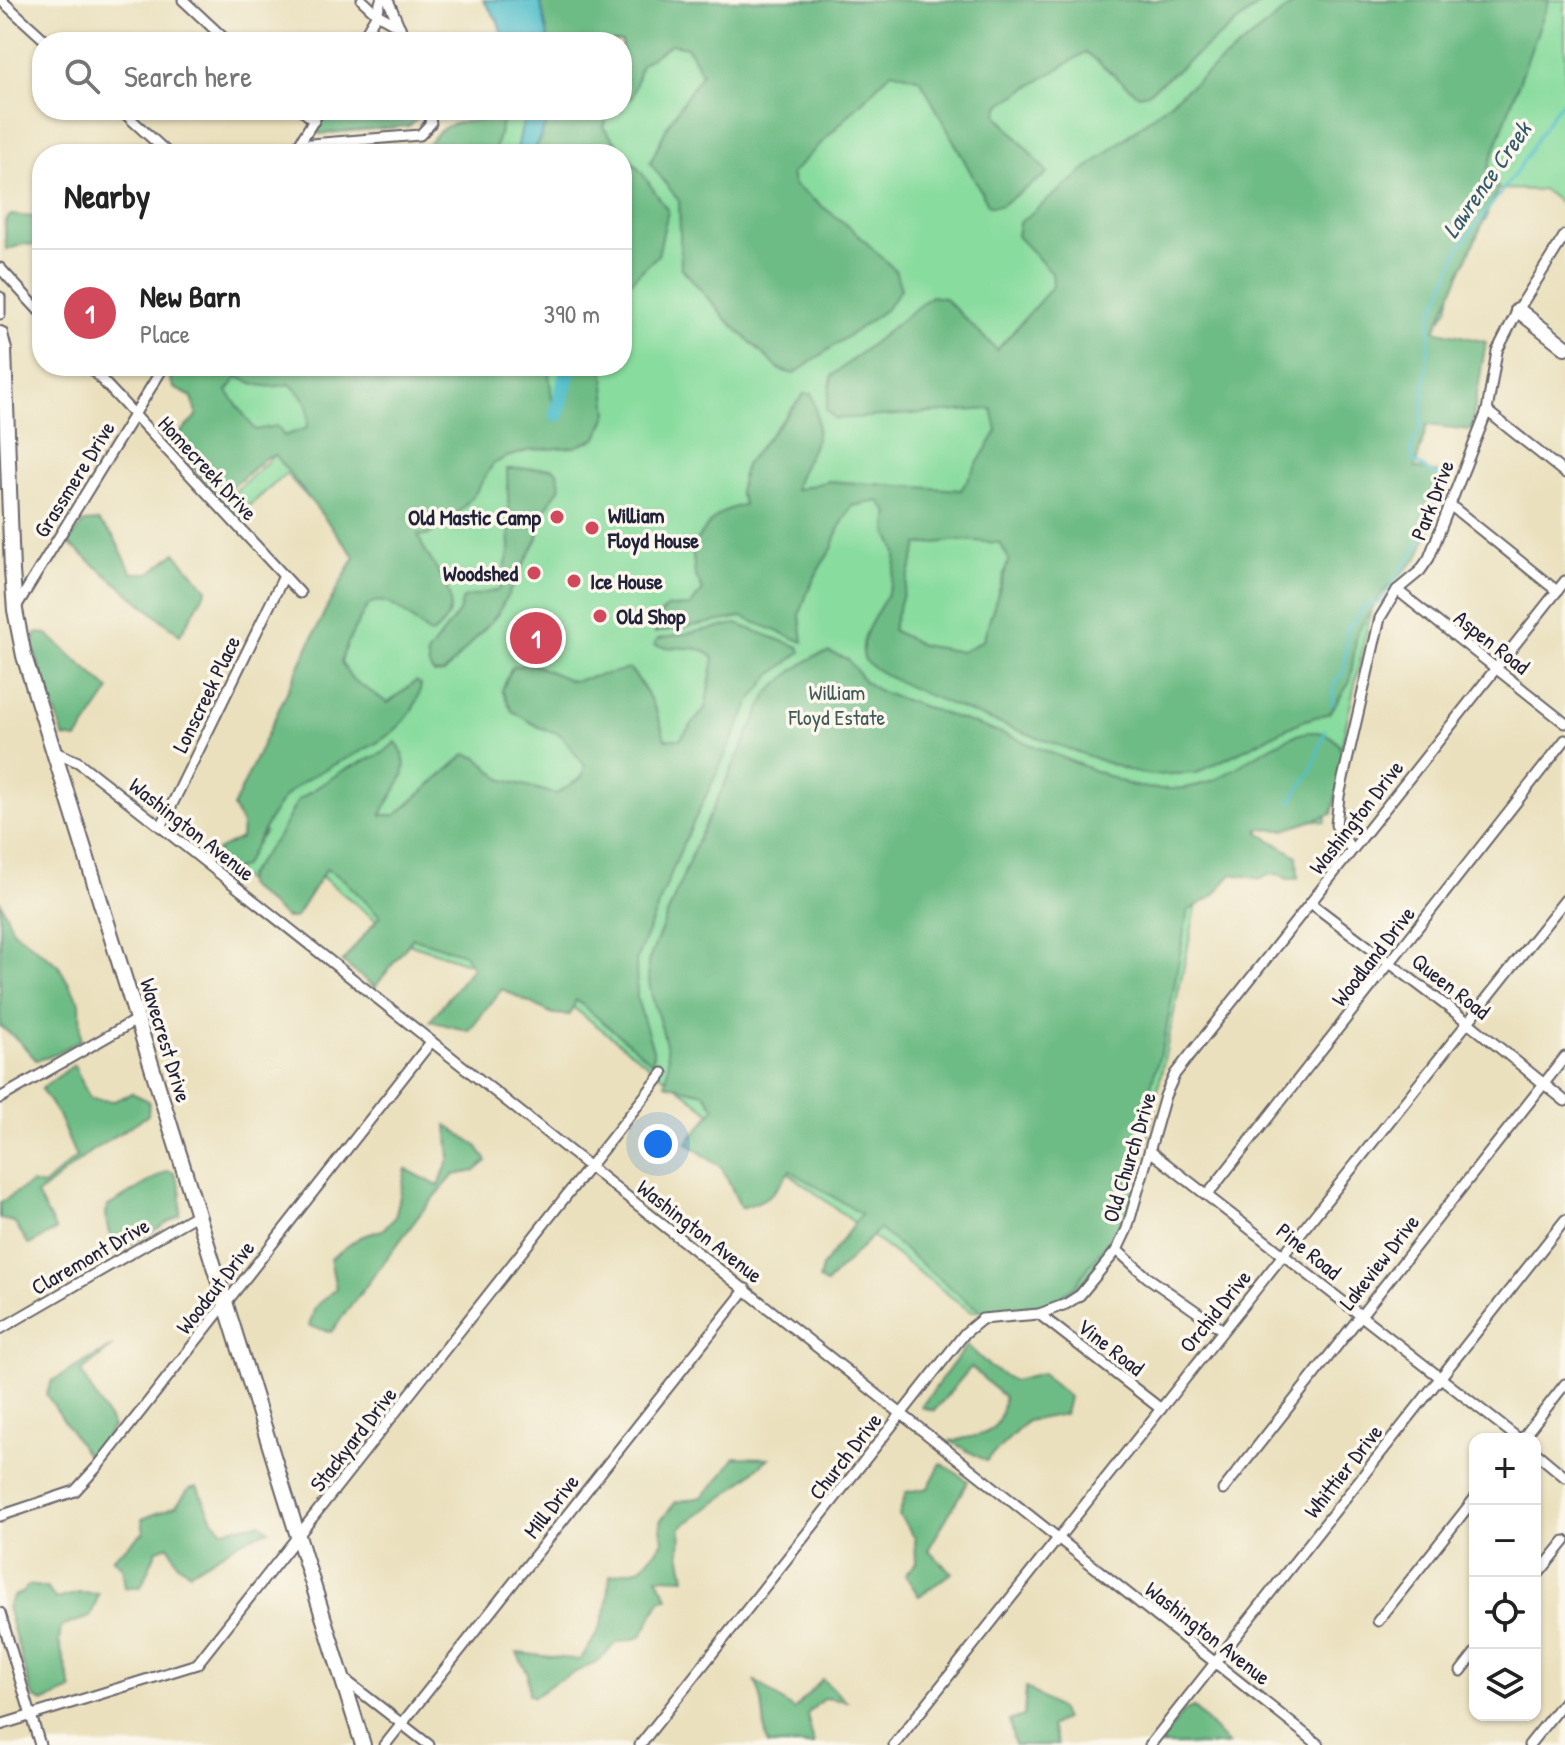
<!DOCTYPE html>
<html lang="en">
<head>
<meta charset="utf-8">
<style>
	body { margin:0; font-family:"Patrick Hand",sans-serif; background:#f2f2f2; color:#222 }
	.controls { position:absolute; right:24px; bottom:24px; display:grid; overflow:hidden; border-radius:16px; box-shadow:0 2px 6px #0004 }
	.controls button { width:72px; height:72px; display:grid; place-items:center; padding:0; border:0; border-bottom:2px solid #e0e0e0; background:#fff; color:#222; font:40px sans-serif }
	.you { position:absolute; left:658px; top:1144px; width:28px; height:28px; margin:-20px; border:6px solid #fff; border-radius:50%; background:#1a73e8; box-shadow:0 0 0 12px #1a73e833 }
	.badge { display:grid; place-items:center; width:52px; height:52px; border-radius:50%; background:#d1495b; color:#fff; font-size:26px; font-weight:700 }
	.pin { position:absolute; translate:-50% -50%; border:4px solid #fff; box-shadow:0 2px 8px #0006 }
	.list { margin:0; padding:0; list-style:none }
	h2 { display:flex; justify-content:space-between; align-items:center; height:104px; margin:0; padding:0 32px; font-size:34px }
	h2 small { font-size:26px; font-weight:400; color:#767676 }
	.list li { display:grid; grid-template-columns:52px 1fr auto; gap:24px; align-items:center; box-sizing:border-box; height:128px; padding:0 32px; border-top:2px solid #e0e0e0 }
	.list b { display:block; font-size:30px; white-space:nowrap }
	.list p { margin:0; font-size:26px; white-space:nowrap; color:#767676 }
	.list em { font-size:26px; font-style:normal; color:#767676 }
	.icon { flex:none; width:44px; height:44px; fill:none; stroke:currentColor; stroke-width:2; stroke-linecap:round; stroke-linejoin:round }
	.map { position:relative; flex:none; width:1565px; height:1745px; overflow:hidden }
	.search { position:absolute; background:#fff; box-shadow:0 2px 6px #0004; left:32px; top:32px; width:600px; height:88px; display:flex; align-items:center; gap:20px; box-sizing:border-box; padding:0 28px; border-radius:32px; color:#767676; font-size:30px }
	.panel { position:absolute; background:#fff; box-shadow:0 2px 6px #0004; left:32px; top:144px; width:600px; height:232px; border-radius:32px }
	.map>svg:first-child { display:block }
	.green { fill:#88dc9e; stroke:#557f6c; stroke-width:2 }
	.forest { fill:#6ebc85; stroke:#486f60; stroke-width:2; fill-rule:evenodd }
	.water { fill:#52bfca; stroke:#3a7082; stroke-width:2 }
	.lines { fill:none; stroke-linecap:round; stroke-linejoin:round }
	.stream { stroke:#52bfca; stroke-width:3 }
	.river { stroke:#52bfca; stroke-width:16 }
	.street-casing { stroke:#686468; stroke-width:13 }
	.secondary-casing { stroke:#686468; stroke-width:18 }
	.street { stroke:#fff; stroke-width:9 }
	.secondary { stroke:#fff; stroke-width:14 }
	.poi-dot { fill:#d1495b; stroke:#fbf7ec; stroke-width:3 }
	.labels { text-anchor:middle; stroke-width:7; stroke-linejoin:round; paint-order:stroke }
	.street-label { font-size:22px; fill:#22223b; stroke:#fbf7ec }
	.poi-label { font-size:22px; font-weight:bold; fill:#22223b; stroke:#fbf7ec; text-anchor:start }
	.park-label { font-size:22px; fill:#415a59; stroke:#fbf7ec }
	.water-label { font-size:24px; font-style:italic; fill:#33596d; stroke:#fbf7ec }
</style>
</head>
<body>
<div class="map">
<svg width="1565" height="1745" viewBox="0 0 1565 1745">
	<rect width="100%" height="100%" fill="#fbf7ec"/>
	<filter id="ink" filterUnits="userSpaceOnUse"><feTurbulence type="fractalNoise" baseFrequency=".0125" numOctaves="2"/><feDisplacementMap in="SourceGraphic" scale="16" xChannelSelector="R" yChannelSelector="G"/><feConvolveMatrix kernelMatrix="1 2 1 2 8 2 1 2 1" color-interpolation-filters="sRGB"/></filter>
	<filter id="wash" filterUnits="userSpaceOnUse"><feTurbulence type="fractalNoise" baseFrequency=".006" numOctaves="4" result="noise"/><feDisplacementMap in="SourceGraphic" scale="32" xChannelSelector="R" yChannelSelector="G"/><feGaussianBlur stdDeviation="1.8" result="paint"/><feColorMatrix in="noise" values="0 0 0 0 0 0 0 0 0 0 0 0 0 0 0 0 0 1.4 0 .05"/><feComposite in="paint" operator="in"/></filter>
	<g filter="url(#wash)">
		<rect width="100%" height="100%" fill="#eae0bd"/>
		<!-- green -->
		<g class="green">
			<polygon points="535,0 1565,0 1565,206 1543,190 1498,189 1493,180 1486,219 1476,225 1457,263 1448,309 1441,319 1425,324 1410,431 1325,822 1260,810 1204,870 1150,1127 1122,1230 1082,1283 1065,1298 971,1312 553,992 402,941 282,845 250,885 234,872 265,832 240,812 363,557 286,474 236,517 223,503 272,457 224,389 238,366 622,366 622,154 527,154 536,110 622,110 622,42 544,42"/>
			<polygon points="505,110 523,110 525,114 516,154 494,154"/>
		</g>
		<!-- forest -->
		<g class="forest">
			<polygon points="540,0 1265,0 1148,93 1138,95 1086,52 1000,105 997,115 1048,173 1000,206 989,206 920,79 892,71 791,174 794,185 851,228 895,270 901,289 885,310 794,374 780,370 725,318 681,267 679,201 650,163 669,123 702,73 687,47 671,44 641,65 632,98 622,103 622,42 549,42"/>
			<path d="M1298 0H1549L1488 168 1498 189 1435 330 1486 342 1471 430 1427 425 1415 468 1451 476 1418 558 1382 593 1357 632 1350 682 1330 713 1302 721 1197 773 1152 775 1133 772C1096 758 872 683 864 658 857 636 881 610 889 590 892 582 897 563 896 554 893 535 883 540 889 514L879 501 852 506 838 530 833 547 820 567 807 594 800 614 803 642 742 617 655 633 654 621 667 607 690 606 703 590 695 575 692 547C706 527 717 509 744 505L739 492 745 465 804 394H812C815 407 819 421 817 434 814 453 798 468 795 490L828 481 961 490 997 431 992 409 835 419 826 409 832 376 931 296 944 298 997 350 1053 286 1052 273 1017 236 1019 223ZM960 540 1000 543 1009 559 983 640 962 652 921 645 892 630 918 545Z"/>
			<polygon points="327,110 421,110 422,114 409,126 319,134 318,124"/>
			<path d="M496 110H505L494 154H421C426 145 438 130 448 126 466 117 475 128 496 110Z"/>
			<polygon points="551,110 611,110 603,127 642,173 668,211 658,255 622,290 622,154 534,154"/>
			<polygon points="42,212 42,246 24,244 6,250 5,221 11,215 35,217"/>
			<path d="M175 366H548L553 406 565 407 575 366H603L608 413 597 438 575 447 531 450 507 457 493 464 474 495 455 516 427 536 418 535C430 570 475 601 432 634L428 633C416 623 385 591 369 605 365 609 362 616 359 621 351 635 345 647 341 662L352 679 388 703 416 681 421 685C411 751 323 755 284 798 270 814 255 848 243 867L230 871 220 866 217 850 241 838 242 824 233 807 326 609 355 557 275 455 265 458 219 499 171 442 197 416 192 397 174 388 169 376ZM238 377C256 386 270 389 290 384 307 400 311 404 307 428L284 436 277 426 255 430 227 391Z"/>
			<polygon points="553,468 558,473 560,487 541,516 538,538 497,615 444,673 434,674 429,666 427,654 459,612 463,598 499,590 510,549 507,469"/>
			<polygon points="98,521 114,537 132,573 150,573 175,553 207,589 180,635 68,543 84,522"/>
			<path d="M736 624 799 647 801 652 770 676 750 702 681 849 636 961 637 999 653 1050V1063L576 1000 570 1015 553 1014 502 989 469 1031 430 1021 472 968 464 954 413 938 375 987 342 962 380 916 341 877 326 869 295 918H286L246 885 247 876 279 835 298 800 344 770 383 753 396 742C418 773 393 788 381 815H396L466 754 478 758 501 779 556 794 582 777 585 766 560 734 539 727 512 711 502 690 512 667 532 664 572 681 630 669C648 691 658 711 665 739H680L705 709 714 658C699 641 673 652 654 645L658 639Z"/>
			<polygon points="36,633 47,634 110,690 77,739 64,737 33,648"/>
			<path d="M829 652 848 659 864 681 881 692 1007 735 1130 785C1157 791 1188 791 1214 780 1243 768 1300 716 1331 737 1337 740 1342 751 1345 757L1332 814 1284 830 1258 829 1259 833 1297 856 1298 879H1287L1279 874 1268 875 1262 879 1232 874 1212 897 1188 911 1164 1041 1143 1113 1119 1226 1075 1285 1052 1304 986 1314 969 1303 879 1229 826 1284 819 1280 822 1267 861 1214 790 1170C775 1194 768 1200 741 1208L722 1168 687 1143 715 1108 704 1093 665 1084C678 1043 645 1004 648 962L696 844 768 693 794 670 815 656Z"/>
			<polygon points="0,901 13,930 58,965 80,1003 81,1040 49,1057 36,1060 19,1041 0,1026"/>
			<polygon points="74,1065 90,1099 114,1101 132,1093 149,1101 148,1115 90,1152 37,1195 56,1230 29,1245 14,1222 0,1219 0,1203 31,1183 43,1186 76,1157 58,1115 41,1089"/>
			<polygon points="447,1125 478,1147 487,1161 475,1171 454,1175 424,1209 331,1332 309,1326 315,1307 336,1288 330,1259 360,1237 382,1230 395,1218 406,1169 438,1186 450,1158"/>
			<path d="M167 1171 173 1172C182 1185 182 1199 180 1215L121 1250C109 1241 104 1221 107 1207Z"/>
			<path d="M967 1345 990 1367 1013 1381 1042 1374 1069 1397 1065 1414 1027 1421 986 1461 950 1441C984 1434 1000 1437 1004 1397L971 1367 934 1411 921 1407Z"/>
			<polygon points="113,1346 81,1372 113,1427 90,1460 46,1394 52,1381"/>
			<path d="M735 1457 769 1458 729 1493 681 1527 680 1552 685 1578 657 1577 668 1598 660 1601 641 1637 617 1643 596 1662 555 1682 534 1697 529 1694 528 1674 517 1653 580 1660C603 1628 608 1614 610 1575L641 1568 663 1542 660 1521 676 1502 702 1497 719 1479Z"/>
			<polygon points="941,1463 968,1481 928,1550 952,1573 919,1596 905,1575 916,1563 915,1538 899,1515 906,1492 928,1488"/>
			<polygon points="197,1487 214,1521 223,1530 260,1523 269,1530 241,1541 190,1572 178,1564 169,1546 157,1550 141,1587 125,1588 122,1567 112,1558 144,1532 142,1519 176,1506 189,1489"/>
			<polygon points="28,1585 46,1588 56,1599 79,1593 99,1594 90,1617 61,1627 59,1642 72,1690 43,1702 35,1698 31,1692 7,1607 13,1596 23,1592"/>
			<path d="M822 1679 846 1701 824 1698 807 1714 814 1745H768C762 1723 766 1699 754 1680L794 1710Z"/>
			<polygon points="1026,1687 1059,1709 1064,1719 1051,1726 1058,1745 1015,1745 1009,1721 1024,1716"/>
			<polygon points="1193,1707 1229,1745 1159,1745 1184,1711"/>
		</g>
		<!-- water -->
		<g class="water">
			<polygon points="483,0 540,0 549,42 504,42 498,21"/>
			<polygon points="523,110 551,110 533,154 516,154 525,114"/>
		</g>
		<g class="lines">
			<!-- stream -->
			<g class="stream">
				<polyline points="1332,705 1335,681 1344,673 1347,629 1365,607 1380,602 1419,544 1441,493 1440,478 1413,461 1411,447 1421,425 1431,316 1461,245 1515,174 1553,113 1565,99"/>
				<polyline points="1291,802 1313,768 1325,730"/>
			</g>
			<!-- river -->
			<polyline class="river" points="557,414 569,366"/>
		</g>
	</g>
	<g filter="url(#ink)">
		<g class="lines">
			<!-- street casing -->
			<g class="street-casing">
				<g id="street">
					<polyline points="1,0 47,42"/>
					<polyline points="183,0 228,42"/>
					<polyline points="362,0 377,14 400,27"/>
					<polyline points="388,0 406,42"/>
					<polyline points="360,42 377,14 381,0"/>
					<polyline points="121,110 169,154"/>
					<polyline points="302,110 314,121"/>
					<polyline points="299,145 420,135 431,123 428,110"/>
					<polyline points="293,154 320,110"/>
					<polyline points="0,268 42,314"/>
					<polyline points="0,297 0,314"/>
					<polyline points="89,366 300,593"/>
					<polyline points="1487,411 1565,473"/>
					<polyline points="1450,505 1557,591"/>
					<polyline points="1397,590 1565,723"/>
					<polyline points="16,607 164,366"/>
					<polyline points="55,752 78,762 161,827 1319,1745"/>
					<polyline points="161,827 284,576"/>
					<polyline points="1351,849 1336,825 1339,796 1380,618 1397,590 1420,571 1429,558 1487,411 1497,351 1518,310 1565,235"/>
					<polyline points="1312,904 1469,1023 1565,1101"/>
					<polyline points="0,1098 136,1020"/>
					<polyline points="1150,1151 1519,1439"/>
					<polyline points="1208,1194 1565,740"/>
					<polyline points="1117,1250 1147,1277 1223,1330"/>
					<polyline points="1039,1314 1161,1409"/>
					<polyline points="0,1329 198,1214"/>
					<polyline points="1522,1439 1565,1384"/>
					<polyline points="1535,1452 1565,1477"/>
					<polyline points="1223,1490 1565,1057"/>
					<polyline points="0,1516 75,1491 97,1467 431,1042"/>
					<polyline points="1535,1578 1565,1541"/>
					<polyline points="0,1613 40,1745"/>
					<polyline points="1378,1621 1475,1498"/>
					<polyline points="1461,1671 1475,1653"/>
					<polyline points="344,1679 429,1745"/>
					<polyline points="0,1725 197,1664 663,1073"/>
					<polyline points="385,1745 746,1289"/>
					<polyline points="640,1745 965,1333 982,1319 1039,1314 1066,1304 1080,1295 1117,1250 1127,1229 1165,1096 1175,1074 1565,581"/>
					<polyline points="894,1745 1565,900"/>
					<polyline points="1150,1745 1565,1220"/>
					<polyline points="1529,1745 1565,1700"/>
				</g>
			</g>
			<!-- secondary casing -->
			<g class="secondary-casing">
				<g id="secondary">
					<polyline points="1518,310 1565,347"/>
					<polyline points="0,334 4,350 12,571 15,610 24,656 363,1745"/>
				</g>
			</g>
			<!-- street -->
			<use href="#street" class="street"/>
			<!-- secondary -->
			<use href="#secondary" class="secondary"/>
		</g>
	</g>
	<!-- markers -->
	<g class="poi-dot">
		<circle cx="557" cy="517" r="8"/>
		<circle cx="592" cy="528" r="8"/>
		<circle cx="534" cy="573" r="8"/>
		<circle cx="574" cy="581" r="8"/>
		<circle cx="600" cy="616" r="8"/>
	</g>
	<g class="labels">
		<!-- street labels -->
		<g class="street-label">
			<text transform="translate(208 468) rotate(47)" y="8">Homecreek Drive</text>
			<text transform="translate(74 479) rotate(-58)" y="8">Grassmere Drive</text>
			<text transform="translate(1432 500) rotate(-69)" y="8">Park Drive</text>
			<text transform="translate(1492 642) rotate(38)" y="8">Aspen Road</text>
			<text transform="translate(206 694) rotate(-64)" y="8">Lonscreek Place</text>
			<text transform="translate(1356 817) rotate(-52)" y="8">Washington Drive</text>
			<text transform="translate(192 829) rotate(38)" y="8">Washington Avenue</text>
			<text transform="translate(1373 956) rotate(-52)" y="8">Woodland Drive</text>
			<text transform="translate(1451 986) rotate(38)" y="8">Queen Road</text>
			<text transform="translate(166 1040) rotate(73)" y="8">Wavecrest Drive</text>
			<text transform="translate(1129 1157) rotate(-73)" y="8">Old Church Drive</text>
			<text transform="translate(700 1231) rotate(38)" y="8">Washington Avenue</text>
			<text transform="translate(1309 1251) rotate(39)" y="8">Pine Road</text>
			<text transform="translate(90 1256) rotate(-30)" y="8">Claremont Drive</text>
			<text transform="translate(1379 1262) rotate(-52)" y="8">Lakeview Drive</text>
			<text transform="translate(215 1287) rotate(-52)" y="8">Woodcut Drive</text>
			<text transform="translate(1215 1311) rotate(-51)" y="8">Orchid Drive</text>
			<text transform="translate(1111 1347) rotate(38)" y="8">Vine Road</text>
			<text transform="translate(353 1439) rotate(-52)" y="8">Stackyard Drive</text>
			<text transform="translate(845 1456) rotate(-52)" y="8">Church Drive</text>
			<text transform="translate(1343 1471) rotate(-52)" y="8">Whittier Drive</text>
			<text transform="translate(551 1506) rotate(-52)" y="8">Mill Drive</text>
			<text transform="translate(1208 1633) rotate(38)" y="8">Washington Avenue</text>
		</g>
		<!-- poi labels -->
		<g class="poi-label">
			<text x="608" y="523">William<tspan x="608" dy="25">Floyd House</tspan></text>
			<text x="541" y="525" text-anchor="end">Old Mastic Camp</text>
			<text x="518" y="581" text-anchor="end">Woodshed</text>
			<text x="590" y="589">Ice House</text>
			<text x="616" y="624">Old Shop</text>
		</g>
		<!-- park labels -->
		<g class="park-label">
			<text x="837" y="700">William<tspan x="837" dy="25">Floyd Estate</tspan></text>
		</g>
		<!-- water labels -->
		<g class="water-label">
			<text transform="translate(1487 180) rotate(-55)" y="8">Lawrence Creek</text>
		</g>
	</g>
</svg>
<div class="controls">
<button>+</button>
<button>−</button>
<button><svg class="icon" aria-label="locate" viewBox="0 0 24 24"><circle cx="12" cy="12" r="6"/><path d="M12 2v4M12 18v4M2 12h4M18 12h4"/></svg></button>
<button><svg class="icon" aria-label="layers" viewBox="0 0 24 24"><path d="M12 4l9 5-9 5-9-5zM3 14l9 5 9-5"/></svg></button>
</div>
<div class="you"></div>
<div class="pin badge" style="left:536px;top:638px">1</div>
<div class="search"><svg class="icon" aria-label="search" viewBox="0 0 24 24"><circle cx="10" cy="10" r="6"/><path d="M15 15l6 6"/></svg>Search here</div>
<section class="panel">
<h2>Nearby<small></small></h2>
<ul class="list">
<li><span class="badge">1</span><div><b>New Barn</b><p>Place</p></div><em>390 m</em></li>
</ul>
</section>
</div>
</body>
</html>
